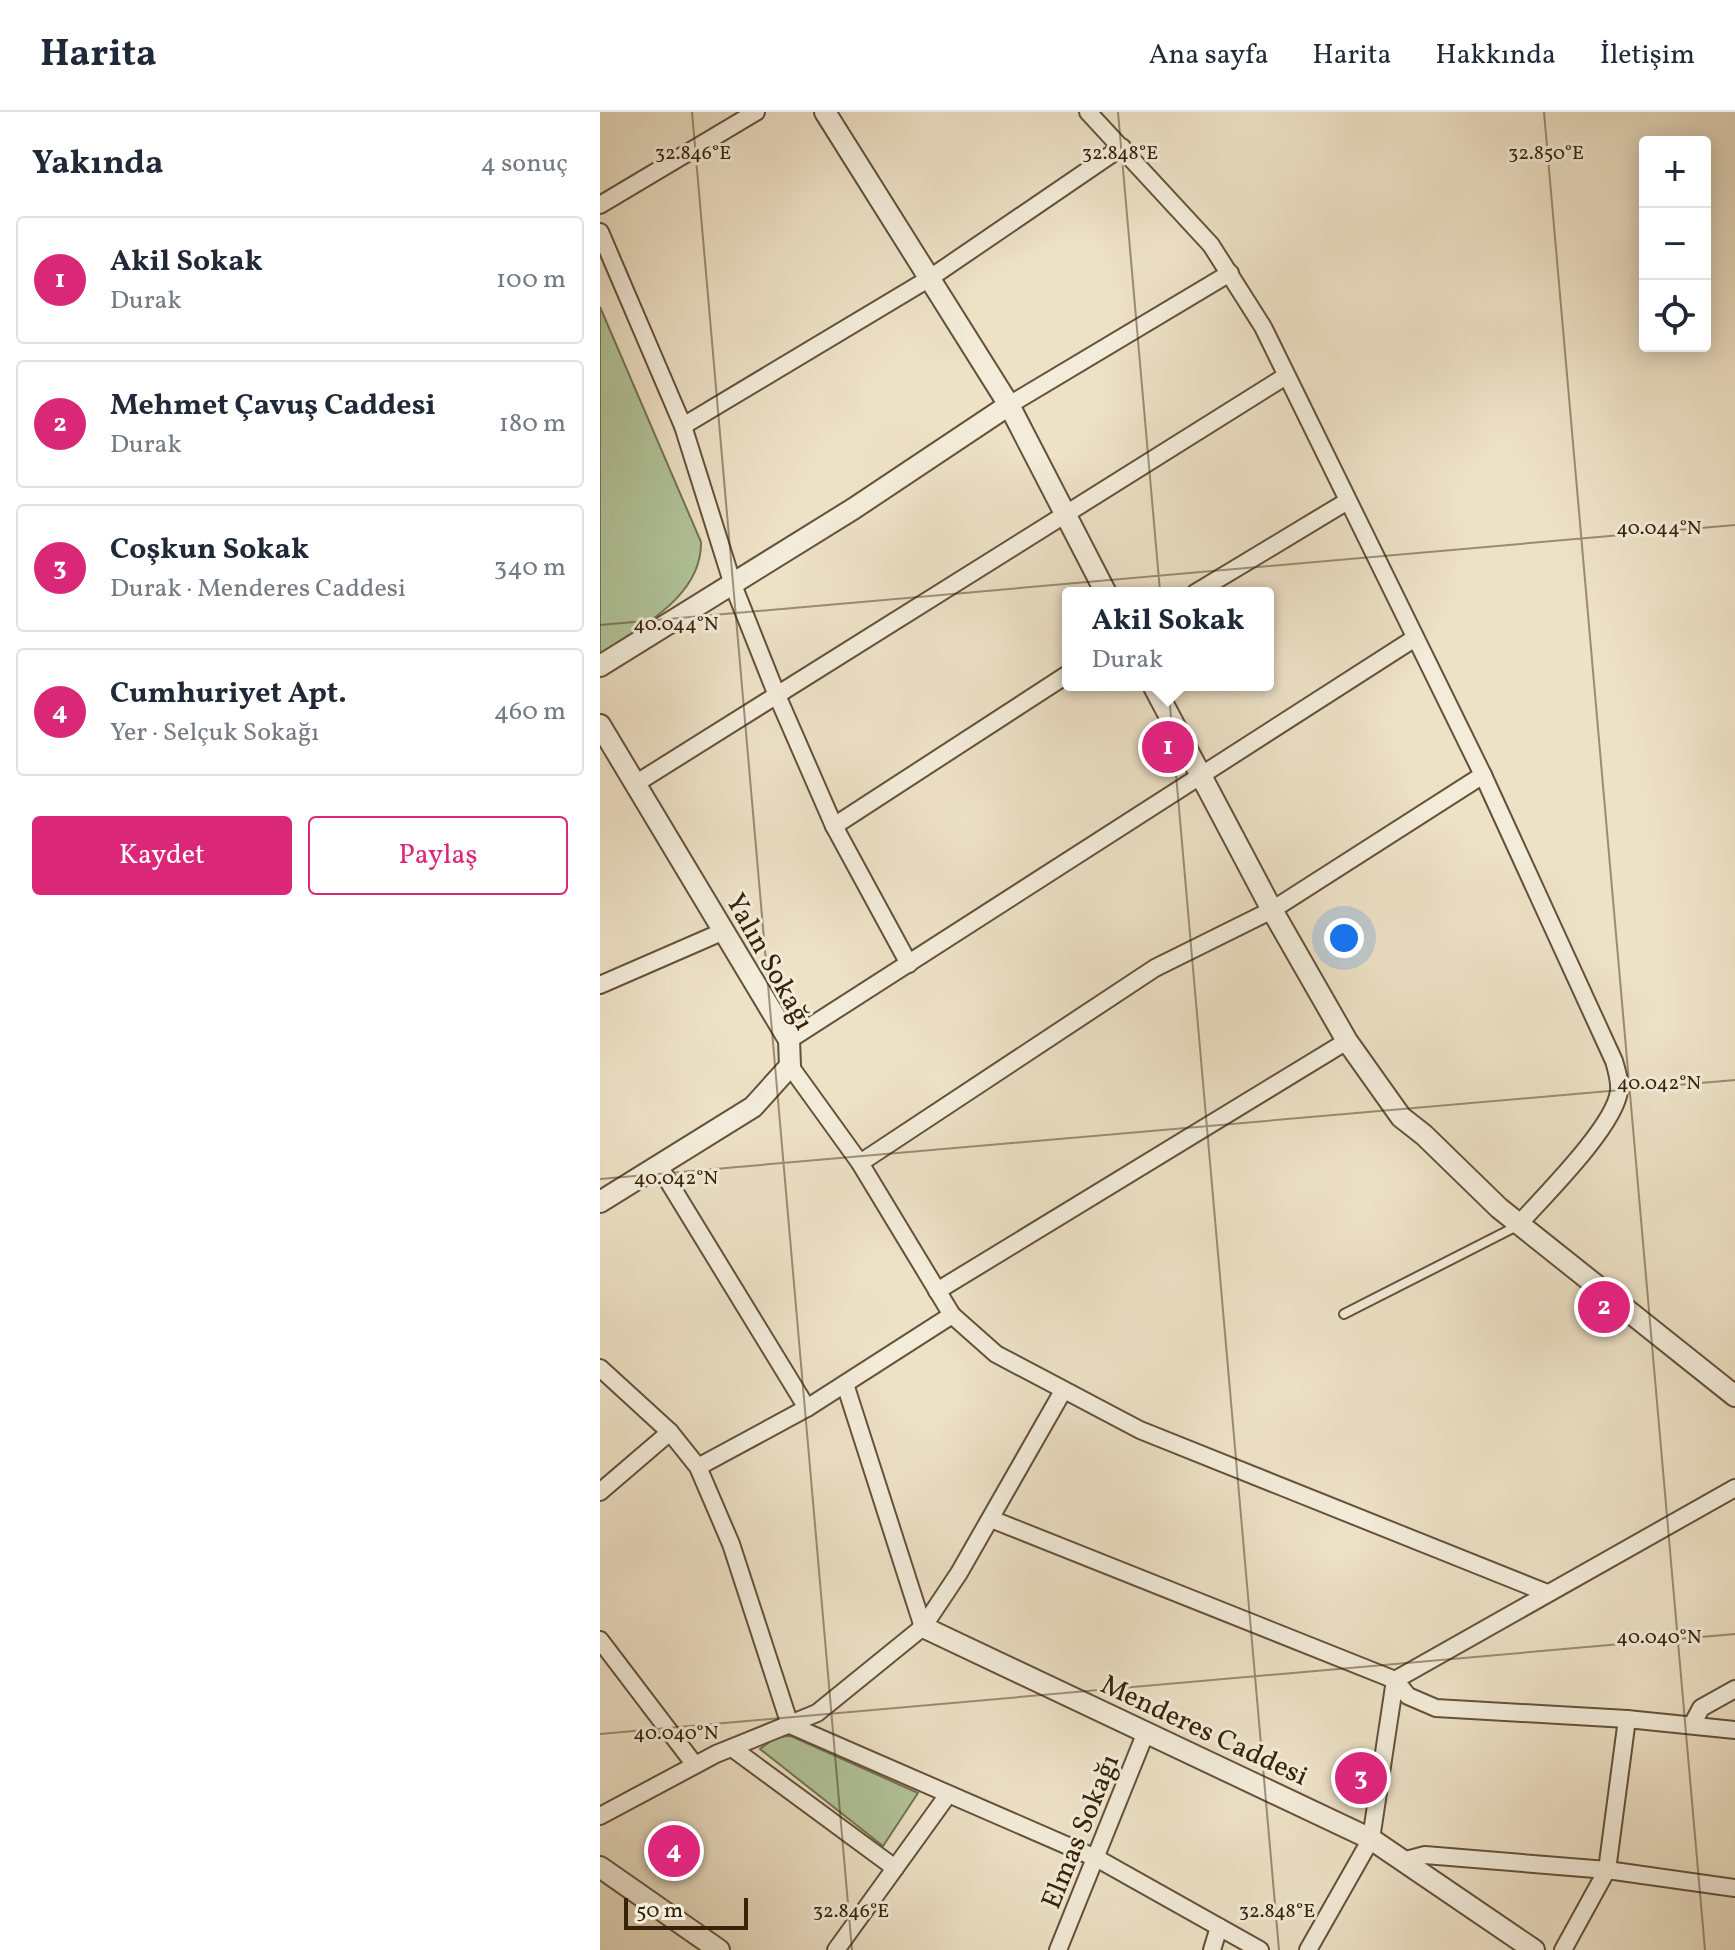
<!DOCTYPE html>
<html lang="tr">
<head>
<meta charset="utf-8">
<style>
	body { margin:0; font-family:Vollkorn,serif; background:#f2f2f3; color:#1f2937 }
	.controls { position:absolute; right:24px; top:24px; display:grid; overflow:hidden; border-radius:8px; box-shadow:0 4px 20px #0003 }
	.controls button { width:72px; height:72px; display:grid; place-items:center; padding:0; border:0; border-bottom:2px solid #e0e1e3; background:#fff; color:#1f2937; font:40px sans-serif }
	.scale { position:absolute; left:24px; bottom:20px; width:124px; box-sizing:border-box; padding-left:8px; border:4px solid #372309; border-top:0; font-size:22px; line-height:28px; white-space:nowrap; color:#372309; -webkit-text-stroke:6px #f3ecda; paint-order:stroke }
	.you { position:absolute; left:744px; top:826px; width:28px; height:28px; margin:-20px; border:6px solid #fff; border-radius:50%; background:#1a73e8; box-shadow:0 0 0 12px #1a73e833 }
	.badge { display:grid; place-items:center; width:52px; height:52px; border-radius:50%; background:#db2777; color:#fff; font-size:26px; font-weight:700 }
	.pin { position:absolute; translate:-50% -50%; border:4px solid #fff; box-shadow:0 2px 8px #0006 }
	.popup { position:absolute; left:462px; top:475px; width:212px; height:104px; box-sizing:border-box; display:grid; place-content:center; border-radius:8px; background:#fff; filter:drop-shadow(0 2px 6px #0005); font-size:26px; white-space:nowrap; color:#747a83 }
	.popup b { font-size:30px; color:#1f2937 }
	.popup::after { content:''; position:absolute; left:50%; top:100%; margin-left:-16px; border:16px solid transparent; border-top-color:#fff }
	.list { margin:0; padding:0; list-style:none }
	h2 { display:flex; justify-content:space-between; align-items:center; height:104px; margin:0; padding:0 32px; font-size:34px }
	h2 small { font-size:26px; font-weight:400; color:#747a83 }
	.list li { display:grid; grid-template-columns:52px 1fr auto; gap:24px; align-items:center; box-sizing:border-box; height:128px; margin:0 16px 16px; padding:0 16px; border:2px solid #e0e1e3; border-radius:8px }
	.list b { display:block; font-size:30px; white-space:nowrap }
	.list p { margin:0; font-size:26px; white-space:nowrap; color:#747a83 }
	.list em { font-size:26px; font-style:normal; color:#747a83 }
	.actions { display:flex; gap:16px; padding:24px 32px }
	.actions a { flex:1; padding:18px 0; border:2px solid #db2777; border-radius:8px; text-align:center; font-size:28px; color:#db2777 }
	.actions .main { background:#db2777; color:#fff }
	.icon { flex:none; width:44px; height:44px; fill:none; stroke:currentColor; stroke-width:2; stroke-linecap:round; stroke-linejoin:round }
	.map { position:relative; flex:none; width:1135px; height:1838px; overflow:hidden }
	header { display:flex; align-items:center; gap:48px; box-sizing:border-box; height:112px; padding:0 40px; background:#fff; border-bottom:2px solid #e0e1e3 }
	header strong { font-size:38px }
	nav { display:flex; gap:44px; margin-inline-start:auto; font-size:28px }
	main { display:flex }
	aside { flex:1; background:#fff }
	.map>svg:first-child { display:block }
	.green { fill:#b2c49a; stroke:#747452; stroke-width:2 }
	.lines { fill:none; stroke-linecap:round; stroke-linejoin:round }
	.service-casing { stroke:#645238; stroke-width:12 }
	.minor-casing { stroke:#645238; stroke-width:20 }
	.tertiary-casing { stroke:#645238; stroke-width:24 }
	.service { stroke:#f3ecda; stroke-width:8 }
	.minor { stroke:#f3ecda; stroke-width:16 }
	.tertiary { stroke:#f3ecda; stroke-width:20 }
	.ticks { fill:none; stroke:#372309; stroke-width:2; stroke-opacity:0.45 }
	.labels { text-anchor:middle; stroke-width:6; stroke-linejoin:round; paint-order:stroke }
	.street-label { font-size:28px; fill:#372309; stroke:#f3ecda }
	.ticks-label { font-size:20px; text-anchor:middle; fill:#372309; stroke:#f3ecda; stroke-width:6; stroke-linejoin:round; paint-order:stroke }
</style>
</head>
<body>
<header>
<strong>Harita</strong>
<nav><a>Ana sayfa</a><a>Harita</a><a>Hakkında</a><a>İletişim</a></nav>
</header>
<main>
<aside>
<h2>Yakında<small>4 sonuç</small></h2>
<ul class="list">
<li><span class="badge">1</span><div><b>Akil Sokak</b><p>Durak</p></div><em>100 m</em></li>
<li><span class="badge">2</span><div><b>Mehmet Çavuş Caddesi</b><p>Durak</p></div><em>180 m</em></li>
<li><span class="badge">3</span><div><b>Coşkun Sokak</b><p>Durak · Menderes Caddesi</p></div><em>340 m</em></li>
<li><span class="badge">4</span><div><b>Cumhuriyet Apt.</b><p>Yer · Selçuk Sokağı</p></div><em>460 m</em></li>
</ul>
<div class="actions"><a class="main">Kaydet</a><a>Paylaş</a></div>
</aside>
<div class="map">
<svg width="1135" height="1838" viewBox="0 0 1135 1838">
	<rect width="100%" height="100%" fill="#ede1c6"/>
	<filter id="stains"><feTurbulence type="fractalNoise" baseFrequency=".0025" numOctaves="4"/><feColorMatrix values="0 0 0 0 .2 0 0 0 0 .09 0 0 0 0 .02 0 0 0 .5 -.17"/></filter>
	<radialGradient id="worn" r=".72"><stop offset=".6" stop-color="#630" stop-opacity="0"/><stop offset="1" stop-color="#630" stop-opacity=".3"/></radialGradient>
	<!-- green -->
	<g class="green">
		<path d="M0 195 101 430C102 485 41 514 0 542Z"/>
		<polygon points="191,1624 318,1681 283,1734 160,1637 176,1625"/>
	</g>
	<g class="lines">
		<!-- service casing -->
		<g class="service-casing">
			<polyline id="service" points="744,1202 919,1113"/>
		</g>
		<!-- minor casing -->
		<g class="minor-casing">
			<g id="minor">
				<path d="M488 0 611 133 663 215 883 663 1014 949C1017 959 1020 969 1019 979 1015 1014 944 1084 919 1112"/>
				<polyline points="0,93 156,0"/>
				<polyline points="0,120 83,314 133,473 176,581 234,714 309,852"/>
				<polyline points="409,293 630,161"/>
				<polyline points="83,314 330,166 522,35"/>
				<polyline points="595,481 746,390"/>
				<polyline points="35,672 686,264"/>
				<polyline points="234,714 468,562"/>
				<polyline points="0,873 124,819"/>
				<polyline points="189,928 815,526"/>
				<polyline points="190,954 260,1051 352,1203 396,1242 540,1318 947,1481"/>
				<polyline points="260,1051 555,856 672,798 883,663"/>
				<polyline points="59,1054 207,1296"/>
				<polyline points="337,1179 747,929"/>
				<polyline points="0,1256 70,1320 98,1355 131,1432 190,1613 498,1747 660,1838"/>
				<polyline points="98,1355 207,1296 352,1203"/>
				<polyline points="0,1380 70,1320"/>
				<polyline points="391,1407 795,1568 808,1584 836,1596 1027,1607 1135,1618"/>
				<polyline points="323,1515 359,1461 463,1279"/>
				<polyline points="0,1528 95,1653"/>
				<polyline points="1092,1613 1101,1596 1135,1577"/>
				<polyline points="132,1636 295,1756"/>
				<polyline points="0,1704 116,1642 217,1601 323,1515 245,1272"/>
				<polyline points="802,1749 825,1743 1007,1758 1135,1776"/>
				<polyline points="236,1838 347,1684"/>
				<polyline points="458,1838 546,1620"/>
				<polyline points="612,1838 619,1815"/>
				<polyline points="708,1838 771,1727 795,1568 1135,1376"/>
				<polyline points="963,1838 1007,1758 1027,1607"/>
			</g>
		</g>
		<!-- tertiary casing -->
		<g class="tertiary-casing">
			<g id="tertiary">
				<polyline points="225,0 409,293 506,481"/>
				<polyline points="0,554 253,397 409,293"/>
				<polyline points="553,573 672,798 747,929 801,1005 824,1023 899,1096 1135,1284"/>
				<polyline points="0,613 189,928 190,954 153,995 0,1090"/>
				<polyline points="323,1515 771,1727 934,1838"/>
				<polyline points="0,1755 119,1838"/>
			</g>
		</g>
		<!-- service -->
		<use href="#service" class="service"/>
		<!-- minor -->
		<use href="#minor" class="minor"/>
		<!-- tertiary -->
		<use href="#tertiary" class="tertiary"/>
	</g>
	<!-- ticks -->
	<path class="ticks" d="M92 0 252 1838M518 0 679 1838M944 0 1105 1838M0 513 1135 413M0 1067 1135 968M0 1622 1135 1522"/>
	<g class="labels">
		<!-- street labels -->
		<g class="street-label">
			<text transform="translate(171 849) rotate(61)" y="10">Yalın Sokağı</text>
			<text transform="translate(605 1617) rotate(25)" y="10">Menderes Caddesi</text>
			<text transform="translate(479 1719) rotate(-68)" y="10">Elmas Sokağı</text>
		</g>
	</g>
	<g class="ticks-label">
		<text x="93" y="47">32.846°E</text>
		<text x="520" y="47">32.848°E</text>
		<text x="946" y="47">32.850°E</text>
		<text x="1059" y="422">40.044°N</text>
		<text x="76" y="518">40.044°N</text>
		<text x="1059" y="977">40.042°N</text>
		<text x="76" y="1072">40.042°N</text>
		<text x="1059" y="1531">40.040°N</text>
		<text x="76" y="1627">40.040°N</text>
		<text x="251" y="1805">32.846°E</text>
		<text x="677" y="1805">32.848°E</text>
	</g>
	<rect width="100%" height="100%" filter="url(#stains)"/>
	<rect width="100%" height="100%" fill="url(#worn)"/>
</svg>
<div class="controls">
<button>+</button>
<button>−</button>
<button><svg class="icon" aria-label="locate" viewBox="0 0 24 24"><circle cx="12" cy="12" r="6"/><path d="M12 2v4M12 18v4M2 12h4M18 12h4"/></svg></button>
</div>
<div class="scale">50 m</div>
<div class="you"></div>
<div class="pin badge" style="left:568px;top:635px">1</div>
<div class="popup"><b>Akil Sokak</b>Durak</div>
<div class="pin badge" style="left:1004px;top:1195px">2</div>
<div class="pin badge" style="left:761px;top:1666px">3</div>
<div class="pin badge" style="left:74px;top:1739px">4</div>
</div>
</main>
</body>
</html>
